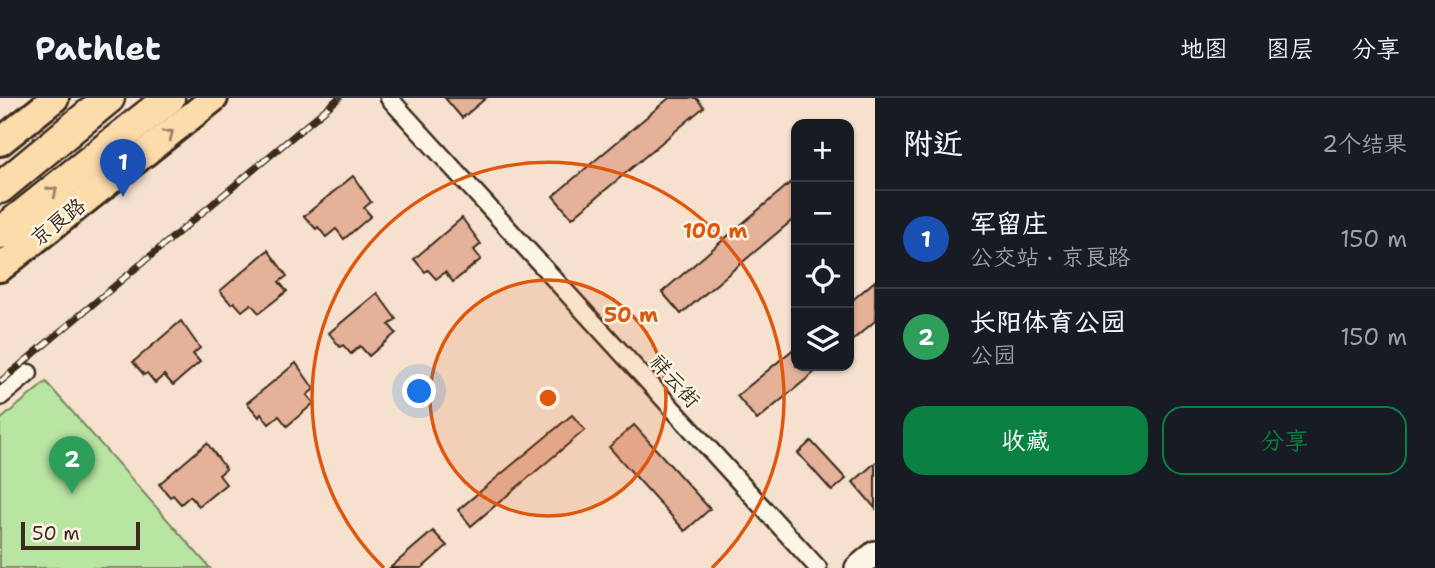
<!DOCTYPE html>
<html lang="zh">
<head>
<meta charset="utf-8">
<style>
	body { margin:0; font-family:"Shantell Sans","LXGW WenKai TC",sans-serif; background:#20242c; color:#f1f3f6 }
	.controls { position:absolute; right:21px; top:21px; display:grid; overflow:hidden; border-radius:14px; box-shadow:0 2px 5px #0004 }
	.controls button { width:63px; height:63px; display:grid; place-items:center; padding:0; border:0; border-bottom:2px solid #363941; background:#171b24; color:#f1f3f6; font:35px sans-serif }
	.scale { position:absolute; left:21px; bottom:18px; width:119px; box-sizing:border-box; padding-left:7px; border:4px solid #3b2a1e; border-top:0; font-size:19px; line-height:24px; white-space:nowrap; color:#3b2a1e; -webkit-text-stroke:5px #fcf5e5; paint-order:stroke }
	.you { position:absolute; left:420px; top:294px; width:24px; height:24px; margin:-18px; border:5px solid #fff; border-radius:50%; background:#1a73e8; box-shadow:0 0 0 10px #1a73e833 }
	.badge { display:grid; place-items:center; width:46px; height:46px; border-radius:50%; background:#0b8043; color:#fff; font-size:23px; font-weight:700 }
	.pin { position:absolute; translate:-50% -58px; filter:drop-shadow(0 2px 4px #0008) }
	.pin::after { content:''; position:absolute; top:37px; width:24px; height:21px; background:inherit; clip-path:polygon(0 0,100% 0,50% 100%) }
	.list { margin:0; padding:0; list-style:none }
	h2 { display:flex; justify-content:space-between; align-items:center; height:91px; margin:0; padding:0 28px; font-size:30px }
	h2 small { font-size:23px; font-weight:400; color:#9ea1a6 }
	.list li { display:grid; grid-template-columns:46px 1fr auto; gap:21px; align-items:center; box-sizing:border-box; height:98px; padding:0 28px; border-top:2px solid #363941 }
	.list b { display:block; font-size:26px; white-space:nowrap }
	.list p { margin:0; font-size:23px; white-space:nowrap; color:#9ea1a6 }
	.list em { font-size:23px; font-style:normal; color:#9ea1a6 }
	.actions { display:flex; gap:14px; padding:21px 28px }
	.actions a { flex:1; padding:16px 0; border:2px solid #0b8043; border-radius:21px; text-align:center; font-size:24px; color:#0b8043 }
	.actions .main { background:#0b8043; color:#fff }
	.icon { flex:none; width:38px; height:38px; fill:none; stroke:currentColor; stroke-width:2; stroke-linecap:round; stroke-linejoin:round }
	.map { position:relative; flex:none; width:875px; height:470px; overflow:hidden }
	header { display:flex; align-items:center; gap:42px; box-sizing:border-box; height:98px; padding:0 35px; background:#171b24; border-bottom:2px solid #363941 }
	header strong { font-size:33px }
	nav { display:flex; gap:38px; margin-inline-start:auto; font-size:24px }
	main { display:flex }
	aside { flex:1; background:#171b24 }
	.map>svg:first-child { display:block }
	.green { fill:#b9e5a3; stroke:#7a8860; stroke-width:2 }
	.building { fill:#e5b199; stroke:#3b2a1e; stroke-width:2 }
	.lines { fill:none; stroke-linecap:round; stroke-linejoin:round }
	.street-casing { stroke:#3b2a1e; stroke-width:21 }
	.secondary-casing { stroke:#3b2a1e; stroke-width:28 }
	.primary-casing { stroke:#3b2a1e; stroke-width:32 }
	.highway-casing { stroke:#3b2a1e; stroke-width:35 }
	.street { stroke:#fcf5e5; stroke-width:16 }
	.secondary { stroke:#fcf5e5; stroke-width:23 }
	.primary { stroke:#fddcac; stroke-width:26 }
	.highway { stroke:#fddcac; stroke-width:30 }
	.rail-casing { stroke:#3b2a1e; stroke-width:7 }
	.rail { stroke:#fcf5e5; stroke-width:4.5; stroke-dasharray:13; stroke-linecap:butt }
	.oneway { stroke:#9c8365 }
	.ring { fill:none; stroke:#df570d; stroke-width:3.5 }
	.labels { text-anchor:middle; stroke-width:5; stroke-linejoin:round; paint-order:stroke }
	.street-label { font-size:21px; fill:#3b2a1e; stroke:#fcf5e5 }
	.centre { fill:#df570d; stroke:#fcf5e5; stroke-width:3.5 }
	.ring-label { font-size:21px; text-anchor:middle; font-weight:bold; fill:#df570d; stroke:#fcf5e5; stroke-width:5; stroke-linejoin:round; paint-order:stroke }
</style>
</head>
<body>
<header>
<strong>Pathlet</strong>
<nav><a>地图</a><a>图层</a><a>分享</a></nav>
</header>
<main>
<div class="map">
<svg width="875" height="470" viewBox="0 0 875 470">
	<rect width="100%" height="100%" fill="#f5e1ce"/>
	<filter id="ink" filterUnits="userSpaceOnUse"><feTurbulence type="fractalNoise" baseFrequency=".0143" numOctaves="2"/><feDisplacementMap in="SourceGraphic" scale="14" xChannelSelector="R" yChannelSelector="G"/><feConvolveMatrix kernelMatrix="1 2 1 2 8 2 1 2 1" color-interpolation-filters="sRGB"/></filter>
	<g filter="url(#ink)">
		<!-- green -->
		<polygon class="green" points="46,284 210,470 0,470 0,322"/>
		<!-- building -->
		<g class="building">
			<polygon points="445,0 486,0 462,20"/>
			<polygon points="669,0 696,0 704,9 572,120 553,98"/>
			<polygon points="353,78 371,104 364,110 371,118 344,141 336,131 326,139 318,129 316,131 304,118"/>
			<polygon points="796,80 796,119 681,216 662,194"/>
			<polygon points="462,120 481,146 474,152 481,161 453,184 445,174 436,181 428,172 425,174 414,161"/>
			<polygon points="268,152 287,178 279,184 287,193 259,215 251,206 242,213 234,204 231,206 220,193"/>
			<polygon points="875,183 875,223 849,245 849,205"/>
			<polygon points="377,195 396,221 389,227 396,235 369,258 360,248 351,256 343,247 340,249 329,235"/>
			<polygon points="181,223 200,250 193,256 200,264 173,287 164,277 155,285 147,275 144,277 133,264"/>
			<polygon points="796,249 796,268 822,268 757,322 737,298"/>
			<polygon points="296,265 314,291 307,297 314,305 287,328 279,318 269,326 261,316 259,319 247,305"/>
			<polygon points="572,317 585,332 471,428 458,412"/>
			<polygon points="634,327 710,411 685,433 609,349"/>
			<polygon points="811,343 846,381 832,393 798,355"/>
			<polygon points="207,345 226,371 219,377 226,386 199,408 190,398 181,406 173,397 170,399 159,386"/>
			<polygon points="875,365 875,410 853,384"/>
			<polygon points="433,433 447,448 422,470 390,470"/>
		</g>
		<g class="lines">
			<!-- street casing -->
			<g class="street-casing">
				<g id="street">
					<polyline points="389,0 818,470"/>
					<polyline points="0,299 29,275"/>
				</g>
			</g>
			<!-- secondary casing -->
			<g class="secondary-casing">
				<polyline id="secondary" points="857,470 875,455"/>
			</g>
			<!-- primary casing -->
			<g class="primary-casing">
				<g id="primary">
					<polyline points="0,44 55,0"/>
					<polyline points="0,170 214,0"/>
				</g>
			</g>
			<!-- highway casing -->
			<g class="highway-casing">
				<g id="highway">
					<polyline points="0,90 109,0"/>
					<polyline points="0,135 169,0"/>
				</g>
			</g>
			<!-- street -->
			<use href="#street" class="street"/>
			<!-- secondary -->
			<use href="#secondary" class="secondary"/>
			<!-- primary -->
			<use href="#primary" class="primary"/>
			<!-- highway -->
			<use href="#highway" class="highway"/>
			<!-- rail casing -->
			<g class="rail-casing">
				<polyline id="rail" points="0,284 339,0"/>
			</g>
			<!-- rail -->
			<use href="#rail" class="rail"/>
		</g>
		<!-- one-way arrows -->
		<defs><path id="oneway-chevron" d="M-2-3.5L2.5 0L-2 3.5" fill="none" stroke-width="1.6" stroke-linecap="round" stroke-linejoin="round" transform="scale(1.75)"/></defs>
		<g class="oneway">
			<use href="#oneway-chevron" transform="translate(169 36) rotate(-39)"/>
			<use href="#oneway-chevron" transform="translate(53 93) rotate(-39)"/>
		</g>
	</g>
	<!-- distance rings -->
	<circle cx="548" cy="300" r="118" fill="#df570d" fill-opacity=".12"/>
	<g class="ring">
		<circle cx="548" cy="300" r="118"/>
		<path d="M384 470A236 236 0 1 1 712 470"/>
	</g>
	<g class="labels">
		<!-- street labels -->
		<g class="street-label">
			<text transform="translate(58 124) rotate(-38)" y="7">京良路</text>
			<text transform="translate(675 283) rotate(48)" y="7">祥云街</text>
		</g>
	</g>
	<circle cx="548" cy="300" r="10" class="centre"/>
	<g class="ring-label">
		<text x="715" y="140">100 m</text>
		<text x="631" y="224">50 m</text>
	</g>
</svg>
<div class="controls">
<button>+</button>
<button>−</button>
<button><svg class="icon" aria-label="locate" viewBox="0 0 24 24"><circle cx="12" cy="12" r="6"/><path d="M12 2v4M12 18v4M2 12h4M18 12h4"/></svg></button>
<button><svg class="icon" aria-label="layers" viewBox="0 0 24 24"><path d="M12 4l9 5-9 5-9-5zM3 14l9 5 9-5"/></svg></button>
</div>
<div class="scale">50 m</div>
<div class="you"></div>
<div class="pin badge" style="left:123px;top:99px;background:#1a4fb4">1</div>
<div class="pin badge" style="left:72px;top:396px;background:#2e9e5b">2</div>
</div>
<aside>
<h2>附近<small>2个结果</small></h2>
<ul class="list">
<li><span class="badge" style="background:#1a4fb4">1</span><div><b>军留庄</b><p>公交站 · 京良路</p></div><em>150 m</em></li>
<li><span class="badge" style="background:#2e9e5b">2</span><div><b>长阳体育公园</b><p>公园</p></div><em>150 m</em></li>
</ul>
<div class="actions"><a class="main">收藏</a><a>分享</a></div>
</aside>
</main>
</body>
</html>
